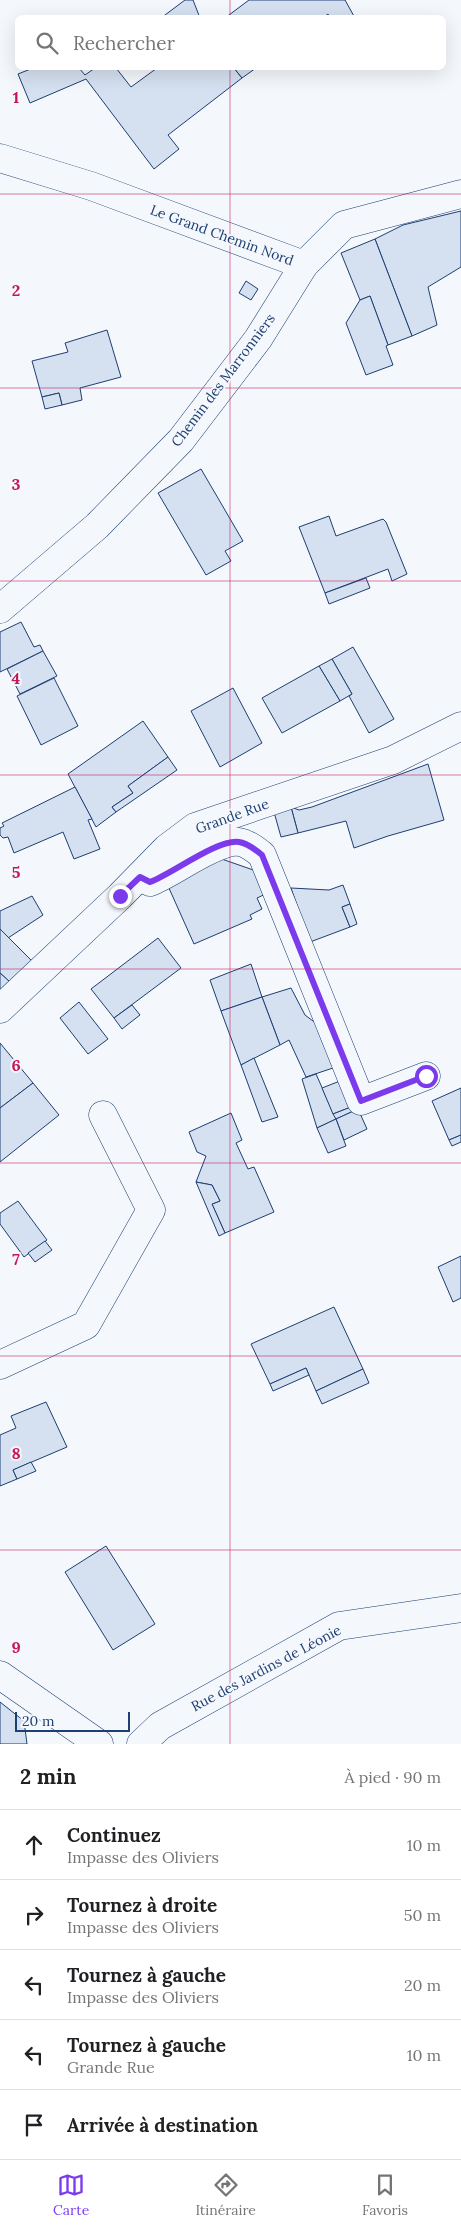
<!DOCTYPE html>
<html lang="fr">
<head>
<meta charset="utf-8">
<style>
	body { margin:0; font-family:Lora,serif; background:#f2f2f2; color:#202124 }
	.scale { position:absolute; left:15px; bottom:12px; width:115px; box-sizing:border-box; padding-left:5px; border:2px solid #1d3f73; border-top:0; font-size:14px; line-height:18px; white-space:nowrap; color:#1d3f73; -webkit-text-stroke:4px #f4f7fb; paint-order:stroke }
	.stop { position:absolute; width:15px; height:15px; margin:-11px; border:4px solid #7c3aed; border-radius:50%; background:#fff }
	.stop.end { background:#7c3aed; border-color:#fff; box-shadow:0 1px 5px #0008 }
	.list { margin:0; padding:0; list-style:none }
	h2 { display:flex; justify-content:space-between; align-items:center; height:65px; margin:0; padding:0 20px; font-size:21px }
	h2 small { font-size:16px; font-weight:400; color:#757577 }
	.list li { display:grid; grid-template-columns:32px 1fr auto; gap:15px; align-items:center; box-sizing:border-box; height:70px; padding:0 20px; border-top:1px solid #e0e0e0 }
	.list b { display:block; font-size:19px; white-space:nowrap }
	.list p { margin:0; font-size:16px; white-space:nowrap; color:#757577 }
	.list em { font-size:16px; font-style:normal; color:#757577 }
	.icon { flex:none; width:28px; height:28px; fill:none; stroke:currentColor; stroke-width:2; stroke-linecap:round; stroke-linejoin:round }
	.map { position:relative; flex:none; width:461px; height:1744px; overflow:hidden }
	.search { position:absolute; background:#fff; box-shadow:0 5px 20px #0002; left:15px; right:15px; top:15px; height:55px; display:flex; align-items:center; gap:12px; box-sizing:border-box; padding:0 18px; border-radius:8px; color:#757577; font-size:19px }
	.sheet { height:415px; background:#fff }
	nav { display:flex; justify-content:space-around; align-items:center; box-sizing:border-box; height:70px; border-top:1px solid #e0e0e0; background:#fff; font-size:14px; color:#757577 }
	nav a { display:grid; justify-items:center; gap:2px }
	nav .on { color:#7c3aed }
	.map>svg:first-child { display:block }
	.building { fill:#d5e0f0; stroke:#1d3f73 }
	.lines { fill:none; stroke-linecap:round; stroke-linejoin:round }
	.minor-casing { stroke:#1d3f73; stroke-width:29 }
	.tertiary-casing { stroke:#1d3f73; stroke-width:29 }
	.minor { stroke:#f4f7fb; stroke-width:28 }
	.tertiary { stroke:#f4f7fb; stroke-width:28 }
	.route { stroke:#7c3aed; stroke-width:6 }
	.grid { fill:none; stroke:#c2185b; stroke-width:1; stroke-opacity:0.55 }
	.labels { text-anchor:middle; stroke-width:4; stroke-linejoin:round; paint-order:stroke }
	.street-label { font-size:14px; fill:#1d3f73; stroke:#f4f7fb }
	.grid-label { font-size:16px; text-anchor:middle; font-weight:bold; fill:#c2185b; stroke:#f4f7fb; stroke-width:4; stroke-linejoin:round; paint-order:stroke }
</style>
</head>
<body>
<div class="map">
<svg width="461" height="1744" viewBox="0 0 461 1744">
	<rect width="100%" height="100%" fill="#f4f7fb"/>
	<!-- building -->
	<g class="building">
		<polygon points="185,0 193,0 200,18 161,18"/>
		<polygon points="249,0 345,0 355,18 330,18 328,14 323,18 225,18"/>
		<polygon points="33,68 79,68 85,75 95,68 116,68 131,87 157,68 234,68 242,78 168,135 179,149 154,169 86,79 30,103 18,74"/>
		<polygon points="234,68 256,68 242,78"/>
		<polygon points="461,211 461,267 428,287 437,325 412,336 375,239 403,225"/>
		<polygon points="375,239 412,336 388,345 370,296 360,300 341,253"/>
		<polygon points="246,281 258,289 251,300 239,293"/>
		<polygon points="370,296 388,345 386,346 393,365 366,375 346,323 360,300"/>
		<polygon points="107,330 121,377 80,388 82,400 62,405 59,393 42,397 32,361 68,352 65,343"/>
		<polygon points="59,393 62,405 45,409 42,397"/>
		<polygon points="201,469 243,541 225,551 231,561 206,575 158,493"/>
		<polygon points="329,516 336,536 383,519 386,522 407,574 392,581 388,569 325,593 299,527"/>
		<polygon points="366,578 370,588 329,604 325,593"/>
		<polygon points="21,622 34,647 40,645 43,651 0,672 0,632"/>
		<polygon points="353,647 394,719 369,733 349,696 352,694 332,659"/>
		<polygon points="43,651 57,676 20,694 7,669"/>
		<polygon points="332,659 352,694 340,701 319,666"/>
		<polygon points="319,666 340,701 282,733 262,698"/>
		<polygon points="54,678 78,726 41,745 17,696"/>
		<polygon points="233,688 262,743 220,767 191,711"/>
		<polygon points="143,721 168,757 128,786 133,793 112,807 116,812 96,827 68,774"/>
		<polygon points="168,757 177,770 116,812 112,807 133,793 128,786"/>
		<polygon points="428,764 444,820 388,836 354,848 346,821 298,833 291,807 299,810 312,807"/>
		<polygon points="75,787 92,819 88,820 100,849 74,859 63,832 14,853 8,837 3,838 0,835 0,828 4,826 2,823"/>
		<polygon points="291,807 298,833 281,837 274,812"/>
		<polygon points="216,857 259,872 268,893 257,898 262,909 250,915 252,919 194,944 168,886"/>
		<polygon points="343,885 350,904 342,907 350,927 310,942 291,888 329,890"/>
		<polygon points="32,896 43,915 8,938 0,929 0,911"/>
		<polygon points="350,904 357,924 350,927 342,907"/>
		<polygon points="0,929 32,961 10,982 0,973"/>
		<polygon points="158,938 181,968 114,1018 91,989"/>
		<polygon points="251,964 262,997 221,1011 210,980"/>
		<polygon points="0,973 10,982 0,991"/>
		<polygon points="291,988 305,1015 321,1027 336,1067 306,1077 289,1040 280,1045 262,997"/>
		<polygon points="262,997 280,1045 241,1065 221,1011"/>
		<polygon points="79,1002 108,1039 88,1054 60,1018"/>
		<polygon points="132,1005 140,1015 122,1029 114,1018"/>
		<polygon points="0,1043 33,1083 0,1108"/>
		<polygon points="254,1058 278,1117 262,1122 241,1065"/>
		<polygon points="316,1074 336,1119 317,1128 302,1079"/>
		<polygon points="345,1079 356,1105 333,1114 322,1088"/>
		<polygon points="33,1083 59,1115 0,1162 0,1108"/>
		<polygon points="461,1088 461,1135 449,1140 432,1101"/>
		<polygon points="356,1105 358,1109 336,1119 333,1114"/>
		<polygon points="358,1109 367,1129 344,1140 336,1119"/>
		<polygon points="231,1113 242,1140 236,1143 248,1169 254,1167 274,1212 225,1233 212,1204 220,1201 212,1185 196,1182 206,1156 197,1152 189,1132"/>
		<polygon points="336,1119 346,1146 328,1153 317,1128"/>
		<polygon points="461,1135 461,1142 452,1146 449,1140"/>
		<polygon points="196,1182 212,1185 220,1201 212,1204 225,1233 219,1236"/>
		<polygon points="18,1201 47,1240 24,1257 0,1224 0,1213"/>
		<polygon points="45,1241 52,1250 35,1262 28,1253"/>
		<polygon points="461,1256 461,1298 453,1302 438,1267"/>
		<polygon points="334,1307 363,1369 316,1391 306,1368 270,1384 251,1344"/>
		<polygon points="306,1368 309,1375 273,1391 270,1384"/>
		<polygon points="363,1369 369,1383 322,1404 316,1391"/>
		<polygon points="46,1402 67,1447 13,1470 17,1479 0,1486 0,1435 16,1428 11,1416"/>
		<polygon points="31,1462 36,1471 17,1479 13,1470"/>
		<polygon points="106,1546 155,1624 113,1650 65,1572"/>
		<polygon points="0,1702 24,1721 27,1744 0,1744"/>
	</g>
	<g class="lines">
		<!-- minor casing -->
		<g class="minor-casing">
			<g id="minor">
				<polyline points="0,158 91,186 304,265 344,225 461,194"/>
				<polyline points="0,609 97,526 181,440 258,339 304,265"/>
				<path d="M140 877 150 882C172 874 217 839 239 842 247 843 256 850 262 855L361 1101 426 1076"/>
				<polyline points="0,1365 86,1325 151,1210 103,1115"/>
				<polyline points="0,1675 99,1744"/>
				<polyline points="141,1744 160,1726 339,1626 461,1608"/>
			</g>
		</g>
		<!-- tertiary casing -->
		<g class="tertiary-casing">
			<polyline id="tertiary" points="0,1009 120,896 167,848 195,827 393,760 461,726"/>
		</g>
		<!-- minor -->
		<use href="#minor" class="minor"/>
		<!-- tertiary -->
		<use href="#tertiary" class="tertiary"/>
	</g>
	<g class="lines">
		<!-- route -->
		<path class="route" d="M120 896 140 877 150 882C172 874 217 839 239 842 247 843 256 850 262 855L361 1101 426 1076"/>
	</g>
	<!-- grid -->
	<path class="grid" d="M230 0V18M230 68V1744M0 194H461M0 388H461M0 581H461M0 775H461M0 969H461M0 1163H461M0 1356H461M0 1550H461"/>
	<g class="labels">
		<!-- street labels -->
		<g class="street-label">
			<text transform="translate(222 235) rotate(20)" y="5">Le Grand Chemin Nord</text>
			<text transform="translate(223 380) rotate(-53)" y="5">Chemin des Marronniers</text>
			<text transform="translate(232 816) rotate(-20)" y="5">Grande Rue</text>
			<text transform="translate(266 1668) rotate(-28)" y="5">Rue des Jardins de Léonie</text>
		</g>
	</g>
	<g class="grid-label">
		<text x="16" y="103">1</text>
		<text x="16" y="296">2</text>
		<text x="16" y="490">3</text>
		<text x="16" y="684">4</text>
		<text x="16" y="878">5</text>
		<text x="16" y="1071">6</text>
		<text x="16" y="1265">7</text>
		<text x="16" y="1459">8</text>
		<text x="16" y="1653">9</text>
	</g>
</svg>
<div class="scale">20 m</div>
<div class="stop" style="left:426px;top:1076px"></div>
<div class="stop end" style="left:120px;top:896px"></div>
<div class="search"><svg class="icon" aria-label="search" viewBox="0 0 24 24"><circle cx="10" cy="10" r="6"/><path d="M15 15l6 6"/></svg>Rechercher</div>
</div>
<section class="sheet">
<h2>2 min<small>À pied · 90 m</small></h2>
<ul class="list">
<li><svg class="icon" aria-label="ahead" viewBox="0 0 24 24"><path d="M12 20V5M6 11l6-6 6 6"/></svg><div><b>Continuez</b><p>Impasse des Oliviers</p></div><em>10 m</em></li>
<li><svg class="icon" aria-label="right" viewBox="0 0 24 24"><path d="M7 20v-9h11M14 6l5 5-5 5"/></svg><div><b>Tournez à droite</b><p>Impasse des Oliviers</p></div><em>50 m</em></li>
<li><svg class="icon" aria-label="left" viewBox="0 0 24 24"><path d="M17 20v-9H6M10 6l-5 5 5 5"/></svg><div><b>Tournez à gauche</b><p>Impasse des Oliviers</p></div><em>20 m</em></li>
<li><svg class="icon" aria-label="left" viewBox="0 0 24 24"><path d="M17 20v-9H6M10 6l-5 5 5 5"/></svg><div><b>Tournez à gauche</b><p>Grande Rue</p></div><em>10 m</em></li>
<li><svg class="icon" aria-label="arrive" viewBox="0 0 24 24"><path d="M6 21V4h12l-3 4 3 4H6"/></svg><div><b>Arrivée à destination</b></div></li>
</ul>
</section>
<nav>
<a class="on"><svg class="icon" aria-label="map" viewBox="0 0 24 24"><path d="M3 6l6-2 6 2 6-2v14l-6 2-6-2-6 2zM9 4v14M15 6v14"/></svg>Carte</a>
<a><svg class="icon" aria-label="directions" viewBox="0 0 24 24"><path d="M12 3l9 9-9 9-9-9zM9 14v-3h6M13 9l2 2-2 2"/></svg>Itinéraire</a>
<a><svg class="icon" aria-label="saved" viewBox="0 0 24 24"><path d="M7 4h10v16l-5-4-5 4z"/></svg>Favoris</a>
</nav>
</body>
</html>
